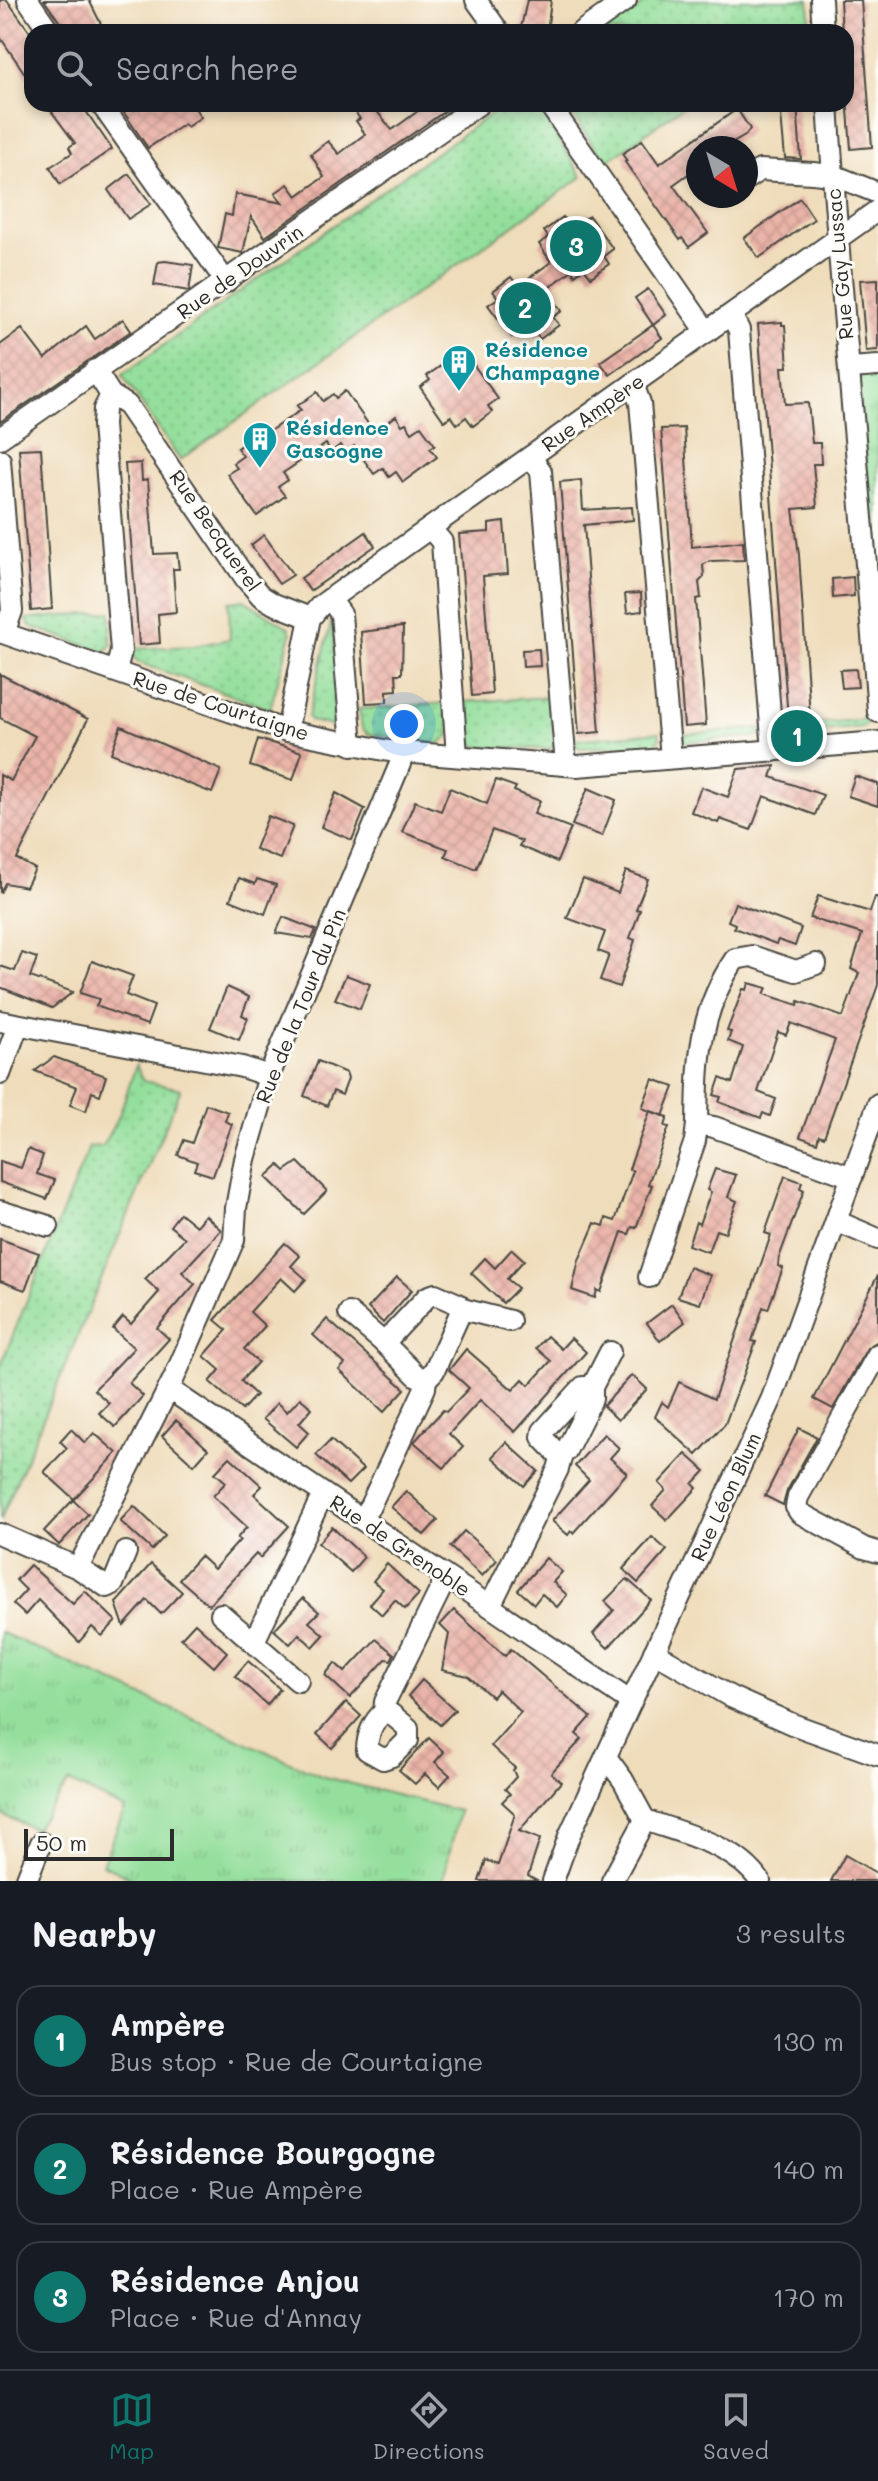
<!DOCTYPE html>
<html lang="en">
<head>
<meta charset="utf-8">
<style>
	body { margin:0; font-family:Mali,sans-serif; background:#242831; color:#f1f3f6 }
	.compass { position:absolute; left:686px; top:136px; width:72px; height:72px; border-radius:50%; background:#171b24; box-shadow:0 4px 12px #0003; rotate:142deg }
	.scale { position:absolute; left:24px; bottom:20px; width:150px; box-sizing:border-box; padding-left:8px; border:4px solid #2b2b2b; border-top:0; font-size:22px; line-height:28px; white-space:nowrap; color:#2b2b2b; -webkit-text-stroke:6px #fdfcf7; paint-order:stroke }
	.you { position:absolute; left:404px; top:724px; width:28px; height:28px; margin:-20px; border:6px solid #fff; border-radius:50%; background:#1a73e8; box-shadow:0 0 0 12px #1a73e833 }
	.badge { display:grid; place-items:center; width:52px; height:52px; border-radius:50%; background:#0f766e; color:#fff; font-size:26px; font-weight:700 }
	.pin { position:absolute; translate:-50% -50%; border:4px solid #fff; box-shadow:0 2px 8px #0006 }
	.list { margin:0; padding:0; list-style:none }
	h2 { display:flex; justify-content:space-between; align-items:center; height:104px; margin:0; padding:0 32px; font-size:34px }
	h2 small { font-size:26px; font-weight:400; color:#9ea1a6 }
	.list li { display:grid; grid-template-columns:52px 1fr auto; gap:24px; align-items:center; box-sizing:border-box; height:112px; margin:0 16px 16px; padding:0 16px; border:2px solid #363941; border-radius:24px }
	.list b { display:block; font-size:30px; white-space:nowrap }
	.list p { margin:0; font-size:26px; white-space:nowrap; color:#9ea1a6 }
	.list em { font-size:26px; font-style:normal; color:#9ea1a6 }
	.icon { flex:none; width:44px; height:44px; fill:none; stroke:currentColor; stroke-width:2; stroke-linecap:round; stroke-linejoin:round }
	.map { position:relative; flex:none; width:878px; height:1881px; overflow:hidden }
	.search { position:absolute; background:#171b24; box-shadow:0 4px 12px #0003; left:24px; right:24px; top:24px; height:88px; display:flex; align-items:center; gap:20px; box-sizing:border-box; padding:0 28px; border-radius:24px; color:#9ea1a6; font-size:30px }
	.sheet { height:488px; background:#171b24 }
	nav { display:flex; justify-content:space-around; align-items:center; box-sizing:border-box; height:112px; border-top:2px solid #363941; background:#171b24; font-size:22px; color:#9ea1a6 }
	nav a { display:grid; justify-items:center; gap:4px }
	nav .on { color:#0f766e }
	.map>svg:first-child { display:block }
	.grass { fill:url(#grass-dots); stroke:#608564; stroke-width:2 }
	.park { fill:url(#park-tufts); stroke:#608564; stroke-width:2 }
	.building { fill:url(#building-cross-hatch) }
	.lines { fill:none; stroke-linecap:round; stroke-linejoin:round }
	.minor-casing { stroke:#484640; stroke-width:24 }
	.minor { stroke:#fff; stroke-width:20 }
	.labels { text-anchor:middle; stroke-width:6; stroke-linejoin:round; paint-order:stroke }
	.street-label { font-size:20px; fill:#2b2b2b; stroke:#fdfcf7 }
	.culture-label { font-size:20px; font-weight:bold; fill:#0d838f; stroke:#fdfcf7; text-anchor:start }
</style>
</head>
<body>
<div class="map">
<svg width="878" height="1881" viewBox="0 0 878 1881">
	<defs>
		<pattern id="grass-dots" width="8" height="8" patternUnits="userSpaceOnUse" patternTransform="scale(2)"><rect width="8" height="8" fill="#94df9c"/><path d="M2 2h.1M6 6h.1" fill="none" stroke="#80c087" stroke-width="1.8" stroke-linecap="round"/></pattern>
		<pattern id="park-tufts" width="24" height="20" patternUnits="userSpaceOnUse" patternTransform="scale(2)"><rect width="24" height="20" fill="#94df9c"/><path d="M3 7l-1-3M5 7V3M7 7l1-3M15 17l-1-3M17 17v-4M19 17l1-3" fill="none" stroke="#80c087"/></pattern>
		<pattern id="building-cross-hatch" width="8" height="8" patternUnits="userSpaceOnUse" patternTransform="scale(2)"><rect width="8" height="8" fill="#ebb4a9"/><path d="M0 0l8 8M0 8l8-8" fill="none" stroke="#ca9b92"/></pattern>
	</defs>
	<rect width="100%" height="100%" fill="#fdfcf7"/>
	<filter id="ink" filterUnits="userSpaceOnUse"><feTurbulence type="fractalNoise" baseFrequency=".0125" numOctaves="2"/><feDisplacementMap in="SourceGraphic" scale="16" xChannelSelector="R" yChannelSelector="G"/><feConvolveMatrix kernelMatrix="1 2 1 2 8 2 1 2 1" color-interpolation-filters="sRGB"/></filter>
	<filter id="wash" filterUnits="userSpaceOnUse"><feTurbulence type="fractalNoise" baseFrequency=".006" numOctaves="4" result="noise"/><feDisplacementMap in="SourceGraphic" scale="32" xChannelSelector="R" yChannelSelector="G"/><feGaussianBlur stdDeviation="1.8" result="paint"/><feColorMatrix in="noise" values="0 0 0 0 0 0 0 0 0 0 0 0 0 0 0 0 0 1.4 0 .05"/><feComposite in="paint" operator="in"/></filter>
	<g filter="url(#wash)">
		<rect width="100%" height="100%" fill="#efdcba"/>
		<!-- grass -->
		<g class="grass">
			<polygon points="650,0 809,0 810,27 786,32 603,32"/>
			<polygon points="505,104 537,104 582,177 180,460 122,375"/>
			<polygon points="566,104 686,104 605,163"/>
			<polygon points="244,600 289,628 291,634 270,709 137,662 130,649 194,646 230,639 229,602"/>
			<polygon points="111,612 111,646 104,652 30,626 26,619"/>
			<polygon points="332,619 342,718 333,726 311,721 308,717"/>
			<polygon points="550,697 555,742 553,747 547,749 478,747 468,738 463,702"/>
			<polygon points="448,703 450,735 439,744 368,734 362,728 359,709"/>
			<polygon points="870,719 864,727 792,734 783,726"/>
			<polygon points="764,728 758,736 684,742 676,735"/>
			<polygon points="659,732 660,738 655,745 579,748 571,740"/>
			<polygon points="136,1065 143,1081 181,1089 0,1521 0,1367 89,1147 102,1146 119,1116"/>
		</g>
		<!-- park -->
		<g class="park">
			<polygon points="878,372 878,526 870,521 858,378 865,373"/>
			<polygon points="0,1632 321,1776 459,1811 443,1881 138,1881 102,1864 125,1809 69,1782 35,1829 0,1814"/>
		</g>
		<g id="blocks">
			<!-- building -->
			<g class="building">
				<polygon points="0,0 7,0 32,35 32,84 0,37"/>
				<polygon points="44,0 89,0 105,32 67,32"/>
				<polygon points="527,0 551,0 547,32 520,32"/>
				<polygon points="840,0 861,0 872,147 851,149 846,84 846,32 842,32"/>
				<polygon points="46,104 81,104 112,149 60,184 50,167 72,153 69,147 75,143"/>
				<polygon points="118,104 192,104 201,117 187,127 184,124 148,148"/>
				<polygon points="350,104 371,104 392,130 418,111 414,104 455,104 265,237 251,216 243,253 218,248 225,214 232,216 235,194 283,203 275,193 288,184 297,196 324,177 311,154 328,141 339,154 365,134 356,121 360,119"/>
				<polygon points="780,104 797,104 801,159 785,158"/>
				<polygon points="737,109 750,129 745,136 724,148 698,148 698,167 673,185 708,233 689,247 682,238 680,240 661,213 625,162 627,161 622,154 642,140 659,164"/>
				<polygon points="129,174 151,204 128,219 108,190"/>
				<polygon points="800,198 814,219 759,258 744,238"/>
				<polygon points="589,216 613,249 604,256 609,264 591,277 584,268 575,275 572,270 546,290 562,311 553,317 559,325 540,339 533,329 523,336 520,332 512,337 488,305 498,298 493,291 511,277 518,286 551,262 539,244 548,237 544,231 563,217 569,226"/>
				<polygon points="165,261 193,265 189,291 154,285 158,262"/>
				<polygon points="878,279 878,350 866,351 860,280"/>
				<polygon points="648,289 666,315 653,325 635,298"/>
				<polygon points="123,319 131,331 0,422 0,345 22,329 45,359 86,326 95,339"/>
				<polygon points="782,322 782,325 785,325 788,367 782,367 785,404 808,403 812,443 820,443 821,464 813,464 817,507 793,509 799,555 810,717 788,719 758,324"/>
				<polygon points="653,325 662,338 610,375 600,362"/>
				<polygon points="446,362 454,373 463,366 465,370 473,364 498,399 488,406 492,412 473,426 466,417 457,424 451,416 444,421 420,387 430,380 427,376"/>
				<polygon points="345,391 374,432 396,416 402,425 406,423 412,432 421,426 435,445 430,448 437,457 403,482 396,472 389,477 383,468 374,474 354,446 345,452 340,445 331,452 326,444 283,473 288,480 278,487 285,496 257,516 227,474 237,468 233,463 243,456 237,448 256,434 259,438 301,410 297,406 317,392 323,401 333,394 336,398"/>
				<polygon points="684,428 692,547 743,541 744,560 710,561 703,565 704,577 699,582 701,598 696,599 706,725 684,727 661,429"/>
				<polygon points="41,448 52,609 31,611 19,449"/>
				<polygon points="141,463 142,481 148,480 154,554 177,553 179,569 173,569 176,612 158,614 160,643 139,645 125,464"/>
				<polygon points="581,480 583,510 632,507 633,520 584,525 600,732 579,734 560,482"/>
				<polygon points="504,522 508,574 483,576 492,694 472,696 459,534 489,532 489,524"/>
				<polygon points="366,532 375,546 310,591 301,578"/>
				<polygon points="264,535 293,575 279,584 251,545"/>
				<polygon points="853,577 854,596 833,598 832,579"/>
				<polygon points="641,593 642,611 627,613 625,594"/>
				<polygon points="403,627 402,674 396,674 397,690 387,691 387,702 366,703 361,632"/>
				<polygon points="539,649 540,666 523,667 522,650"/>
				<polygon points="856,669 858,687 842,688 840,670"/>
				<polygon points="0,674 88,719 17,859 35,869 26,887 5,883 0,893 0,775 11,781 35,736 0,718"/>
				<polygon points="121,726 221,770 212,793 111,753"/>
				<polygon points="258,739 302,752 293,780 250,766"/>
				<polygon points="775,766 771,777 823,795 815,815 764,796 751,830 720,819 718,823 691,812 701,787 728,797 738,769"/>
				<polygon points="855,776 878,784 878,806 848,796"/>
				<polygon points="496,780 516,787 514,791 540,801 534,814 571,828 557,862 519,846 522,841 492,830 476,869 445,856 448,849 402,832 415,801 441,811 450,788 487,804"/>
				<polygon points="588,788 616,800 602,836 572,825"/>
				<polygon points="336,793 365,809 352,840 321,827"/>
				<polygon points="268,816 293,826 280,859 255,849"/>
				<polygon points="626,871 648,879 636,909 640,910 630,938 635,940 619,987 600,980 609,955 598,951 605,932 567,918 583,879 618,893"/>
				<polygon points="239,878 255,884 257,879 276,885 265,914 230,900"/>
				<polygon points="818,896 870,912 875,897 878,897 878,985 824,1137 819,1135 817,1143 800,1137 835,1040 791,1023 786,1035 778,1032 758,1092 776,1099 770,1116 763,1113 761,1118 719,1102 721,1097 714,1095 720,1078 732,1083 743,1047 728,1041 731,1032 727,1031 743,989 747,990 749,983 767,988 764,994 798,1005 799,1001 843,1017 859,973 851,969 862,934 810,918"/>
				<polygon points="735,903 801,928 795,946 778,940 776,944 734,928 735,924 728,921"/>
				<polygon points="283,917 316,930 312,939 276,933"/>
				<polygon points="22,953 37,958 30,977 73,992 52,1008 0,987 0,966 15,971"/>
				<polygon points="92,961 133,976 126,995 154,1006 147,1025 96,1006 99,999 80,993"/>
				<polygon points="346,975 370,984 360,1009 335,999"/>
				<polygon points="227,987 249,997 242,1015 248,1018 239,1040 210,1028"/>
				<polygon points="54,1057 106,1076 100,1095 92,1092 86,1111 70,1105 77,1087 35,1071"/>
				<polygon points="318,1061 346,1073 348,1079 342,1095 333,1091 327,1106 304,1096"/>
				<polygon points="653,1079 674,1087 663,1116 642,1108"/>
				<polygon points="206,1104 228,1112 225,1121 232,1124 213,1176 194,1170 197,1162 178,1155 184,1140 192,1143"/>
				<polygon points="650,1111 668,1117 665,1126 669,1127 648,1184 652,1185 636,1228 632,1227 629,1234 622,1232 601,1292 597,1290 595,1298 572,1290 579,1260 595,1223 604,1226 606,1218 615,1221 633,1171 629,1169"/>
				<polygon points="28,1149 43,1155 37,1174 55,1180 47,1199 0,1182 0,1161 21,1168"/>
				<polygon points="298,1162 327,1191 304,1214 266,1177 279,1165 285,1171"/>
				<polygon points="715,1169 736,1175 728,1197 737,1201 725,1233 716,1230 708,1252 688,1245 696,1222 699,1224 711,1192 707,1190"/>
				<polygon points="785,1176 802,1182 800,1188 804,1190 779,1258 778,1266 783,1268 768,1309 763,1307 752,1341 756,1342 725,1424 697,1455 655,1417 662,1402 668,1407 679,1382 714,1399 771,1235 765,1233"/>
				<polygon points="180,1213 196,1226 205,1215 221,1230 182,1272 195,1284 157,1328 169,1339 129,1383 143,1396 115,1427 99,1413 109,1403 94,1390 134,1348 113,1329 123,1317 131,1324 159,1292 145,1279 185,1238 170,1226"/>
				<polygon points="0,1239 39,1253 25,1290 0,1281"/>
				<polygon points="285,1243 300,1256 291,1266 306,1279 295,1291 281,1278 250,1312 265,1326 244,1349 258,1362 241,1381 256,1395 242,1410 210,1382 220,1370 204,1356 227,1330 215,1320"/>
				<polygon points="512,1249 524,1260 507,1279 518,1288 503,1303 471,1273 485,1258 495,1268"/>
				<polygon points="689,1267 710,1275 700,1304 678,1297"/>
				<polygon points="878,1275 878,1341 867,1348 833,1409 814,1399"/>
				<polygon points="397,1277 412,1290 383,1323 368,1308"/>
				<polygon points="672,1304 685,1322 660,1341 647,1323"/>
				<polygon points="327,1319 405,1389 384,1412 339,1370 345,1364 313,1335"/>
				<polygon points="547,1336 561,1349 571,1338 586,1352 515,1432 480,1400 449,1434 463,1447 444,1468 414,1442 443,1410 446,1412 469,1388 449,1370 466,1349 513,1390 523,1379 529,1385 551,1361 536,1348"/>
				<polygon points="632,1375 647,1389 618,1420 603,1406"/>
				<polygon points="300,1398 312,1408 299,1423 309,1432 296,1447 263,1419 277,1403 287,1412"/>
				<polygon points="176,1420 208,1449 194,1465 162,1436"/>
				<polygon points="799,1428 817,1437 787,1491 783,1505 765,1496"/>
				<polygon points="71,1429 85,1443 94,1433 117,1453 74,1499 44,1472 67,1448 60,1441"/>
				<polygon points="604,1434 619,1448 610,1458 627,1473 573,1533 571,1531 568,1535 552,1521 589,1480 575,1466"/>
				<polygon points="331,1440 363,1469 348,1484 316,1455"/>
				<polygon points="506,1442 538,1471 524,1486 492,1457"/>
				<polygon points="686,1454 705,1471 693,1484 697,1488 667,1520 652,1506 666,1490 659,1483"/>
				<polygon points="230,1457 262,1486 254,1494 289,1526 260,1558 256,1554 209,1605 179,1579 200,1556 214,1569 240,1540 237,1538 247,1527 213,1496 226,1482 215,1473"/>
				<polygon points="406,1491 438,1520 424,1535 391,1507"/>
				<polygon points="73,1500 88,1514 59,1545 44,1531"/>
				<polygon points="134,1506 165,1536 152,1550 120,1521"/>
				<polygon points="332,1527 364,1557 351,1572 318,1543"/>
				<polygon points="464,1531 497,1560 482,1576 450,1547"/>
				<polygon points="652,1537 667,1550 638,1583 623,1569"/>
				<polygon points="546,1558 562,1572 553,1582 567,1595 557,1607 542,1594 534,1604 518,1590"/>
				<polygon points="151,1564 182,1592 161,1614 147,1600 124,1626 116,1603"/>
				<polygon points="387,1564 419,1594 405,1609 395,1600 382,1615 370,1604 383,1589 373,1581"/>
				<polygon points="30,1565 73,1604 85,1591 116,1621 102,1636 92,1627 79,1642 38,1600 25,1615 13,1604 26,1590 16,1580"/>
				<polygon points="627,1579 651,1600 608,1648 593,1634 614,1610 605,1601"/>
				<polygon points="303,1598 319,1612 309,1622 324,1635 313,1647 299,1634 290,1644 274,1630"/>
				<polygon points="454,1610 505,1656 511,1649 591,1717 576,1734 582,1739 551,1773 561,1782 519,1831 540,1839 528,1876 537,1881 479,1881 486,1860 498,1865 515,1814 502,1802 510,1794 505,1789 516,1777 513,1770 515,1768 491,1746 521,1712 498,1690 492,1697 468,1676 442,1670 449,1634 440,1625"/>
				<polygon points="195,1623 227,1652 214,1667 181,1638"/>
				<polygon points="376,1639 394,1654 391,1660 386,1659 350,1698 325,1675 335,1663 345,1672"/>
				<polygon points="248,1661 280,1689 267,1705 235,1676"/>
				<polygon points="422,1680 455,1710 440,1725 408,1696"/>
				<polygon points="346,1702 361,1716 332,1748 317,1734"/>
				<polygon points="429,1738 444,1752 435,1762 450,1775 439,1787 425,1774 415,1784 399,1770"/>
				<polygon points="845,1855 878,1874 878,1881 831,1881"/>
			</g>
		</g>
	</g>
	<g filter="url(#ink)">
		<use href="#blocks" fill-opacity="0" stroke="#484640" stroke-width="2"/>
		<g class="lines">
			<!-- minor casing -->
			<g class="minor-casing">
				<g id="minor">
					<polyline points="28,0 50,32"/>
					<polyline points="476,0 499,32"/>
					<polyline points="821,0 823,32"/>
					<polyline points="581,32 626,0"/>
					<polyline points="101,104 226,282"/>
					<polyline points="549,104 707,332"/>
					<path d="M828 104C841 307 863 509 878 712"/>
					<polyline points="746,179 760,170 813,173 833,175 878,193"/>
					<polyline points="731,315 739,330 773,751"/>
					<polyline points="850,368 878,366"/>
					<polyline points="95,370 111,395 127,405 246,579 261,596 274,604 310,618"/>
					<polyline points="633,384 640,403 671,758"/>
					<polyline points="111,395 104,409 103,425 121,651 116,671"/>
					<polyline points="0,438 479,104"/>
					<polyline points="530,457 541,471 566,765"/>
					<polyline points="0,460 12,611 4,633"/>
					<polyline points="430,528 442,542 457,756"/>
					<polyline points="330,599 341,614 352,745"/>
					<polyline points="0,632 287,731 389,751 577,766 878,742"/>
					<polyline points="287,731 310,618 320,606 878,210"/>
					<path d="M816 964 796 971 752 956 735 959C698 1014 698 1062 697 1124L714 1127 852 1177"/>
					<polyline points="0,1021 242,1067 269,1076"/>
					<polyline points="0,1074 18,1025"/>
					<polyline points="0,1211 48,1226"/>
					<polyline points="836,1221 878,1239"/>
					<polyline points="649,1277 695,1141 697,1124"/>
					<polyline points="349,1313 384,1343 417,1376 426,1379 425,1388 370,1506 361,1519"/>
					<polyline points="384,1343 427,1297 435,1294 458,1304 462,1309"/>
					<polyline points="878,1354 798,1497 796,1507 800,1513 864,1548 878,1552"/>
					<polyline points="426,1379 434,1371 462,1309 510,1321"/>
					<polyline points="169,1389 631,1702"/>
					<polyline points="562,1455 556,1452 542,1437 543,1431 583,1387 592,1387"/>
					<polyline points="0,1534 78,1568 107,1587 113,1584 126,1552"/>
					<polyline points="78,1568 174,1378 234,1240 236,1208 245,1159 269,1076 400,764 402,752"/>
					<polyline points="490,1606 558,1469 562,1455 566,1451 592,1399 592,1387 610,1352"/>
					<polyline points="221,1614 298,1681"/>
					<polyline points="254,1642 323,1494"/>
					<polyline points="654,1652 731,1697 792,1724 878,1755"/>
					<path d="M384 1712 391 1714 408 1728V1740L392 1756 383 1759 367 1750C367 1736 373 1721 384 1712L385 1702 446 1578"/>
					<path d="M606 1757 623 1780 645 1820C684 1834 735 1845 760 1881"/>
					<polyline points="26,1881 41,1843"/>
					<polyline points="553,1881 569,1836 772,1398 878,1104"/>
					<polyline points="612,1881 645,1820"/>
				</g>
			</g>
			<!-- minor -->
			<use href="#minor" class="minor"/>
		</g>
	</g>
	<!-- icons -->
	<defs>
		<g id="building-pin" transform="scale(1.8)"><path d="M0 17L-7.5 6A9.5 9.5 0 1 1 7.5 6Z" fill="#0f9aa8" stroke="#fdfcf7"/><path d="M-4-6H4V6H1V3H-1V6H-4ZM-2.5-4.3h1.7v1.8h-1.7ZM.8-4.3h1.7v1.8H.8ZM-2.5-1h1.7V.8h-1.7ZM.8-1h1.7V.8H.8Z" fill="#fff"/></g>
	</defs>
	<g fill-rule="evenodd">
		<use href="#building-pin" x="459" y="362"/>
		<use href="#building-pin" x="260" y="439"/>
	</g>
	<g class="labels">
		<!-- street labels -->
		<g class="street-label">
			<text transform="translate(840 264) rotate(-95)" y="7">Rue Gay Lussac</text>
			<text transform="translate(240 272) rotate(-35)" y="7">Rue de Douvrin</text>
			<text transform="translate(593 413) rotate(-35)" y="7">Rue Ampère</text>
			<text transform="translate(215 531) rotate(55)" y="7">Rue Becquerel</text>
			<text transform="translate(221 706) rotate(18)" y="7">Rue de Courtaigne</text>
			<text transform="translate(301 1006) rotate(-68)" y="7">Rue de la Tour du Pin</text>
			<text transform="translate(726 1497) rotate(-65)" y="7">Rue Léon Blum</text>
			<text transform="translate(400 1546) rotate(34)" y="7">Rue de Grenoble</text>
		</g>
		<!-- culture labels -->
		<g class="culture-label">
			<text x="485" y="357">Résidence<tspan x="485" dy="23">Champagne</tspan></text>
			<text x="286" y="435">Résidence<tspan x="286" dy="23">Gascogne</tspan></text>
		</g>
	</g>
</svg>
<svg class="compass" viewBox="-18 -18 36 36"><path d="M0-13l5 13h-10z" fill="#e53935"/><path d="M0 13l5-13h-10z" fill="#9ea1a6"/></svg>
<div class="scale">50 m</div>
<div class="you"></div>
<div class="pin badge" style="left:797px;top:736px">1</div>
<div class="pin badge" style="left:525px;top:308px">2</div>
<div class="pin badge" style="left:576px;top:246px">3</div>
<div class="search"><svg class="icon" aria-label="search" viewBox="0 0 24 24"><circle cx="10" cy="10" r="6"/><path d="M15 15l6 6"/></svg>Search here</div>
</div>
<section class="sheet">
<h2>Nearby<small>3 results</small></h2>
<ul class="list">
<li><span class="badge">1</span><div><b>Ampère</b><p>Bus stop · Rue de Courtaigne</p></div><em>130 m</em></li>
<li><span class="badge">2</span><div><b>Résidence Bourgogne</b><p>Place · Rue Ampère</p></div><em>140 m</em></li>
<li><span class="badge">3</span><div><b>Résidence Anjou</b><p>Place · Rue d'Annay</p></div><em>170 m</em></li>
</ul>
</section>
<nav>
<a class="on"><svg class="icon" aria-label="map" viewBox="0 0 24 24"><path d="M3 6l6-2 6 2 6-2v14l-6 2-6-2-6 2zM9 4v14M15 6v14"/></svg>Map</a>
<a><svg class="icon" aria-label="directions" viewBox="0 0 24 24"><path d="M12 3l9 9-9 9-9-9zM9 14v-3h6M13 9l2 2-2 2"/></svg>Directions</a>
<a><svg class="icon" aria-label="saved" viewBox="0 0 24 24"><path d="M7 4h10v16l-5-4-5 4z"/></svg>Saved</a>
</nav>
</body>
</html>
